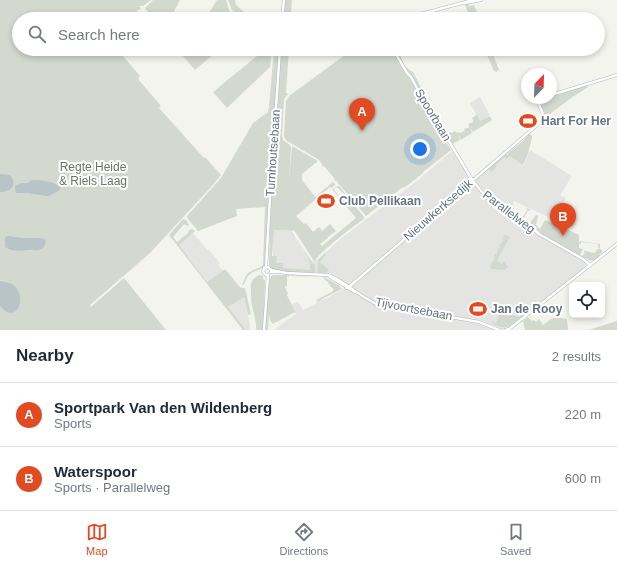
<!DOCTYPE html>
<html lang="en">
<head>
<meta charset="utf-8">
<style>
	body { margin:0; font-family:Helvetica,sans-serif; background:#f6f6f7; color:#1f2937 }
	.controls { position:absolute; right:12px; bottom:12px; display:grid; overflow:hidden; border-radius:6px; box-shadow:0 2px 6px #0003 }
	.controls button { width:36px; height:36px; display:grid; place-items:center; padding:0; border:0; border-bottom:1px solid #e0e1e3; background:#fff; color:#1f2937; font:20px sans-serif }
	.compass { position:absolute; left:521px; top:68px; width:36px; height:36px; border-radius:50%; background:#fff; box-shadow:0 2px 6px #0003; rotate:23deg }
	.you { position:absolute; left:420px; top:149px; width:14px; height:14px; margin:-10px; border:3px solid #fff; border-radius:50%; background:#1a73e8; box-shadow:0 0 0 6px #1a73e833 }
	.badge { display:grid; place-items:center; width:26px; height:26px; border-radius:50%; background:#e24b22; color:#fff; font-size:13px; font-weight:700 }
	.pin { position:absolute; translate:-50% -33px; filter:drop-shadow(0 1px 2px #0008) }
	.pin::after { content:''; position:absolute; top:21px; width:14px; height:12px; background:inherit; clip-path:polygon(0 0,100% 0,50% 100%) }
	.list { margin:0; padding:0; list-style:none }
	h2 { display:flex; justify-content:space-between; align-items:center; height:52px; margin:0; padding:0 16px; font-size:17px }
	h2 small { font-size:13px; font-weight:400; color:#747a83 }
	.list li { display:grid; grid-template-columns:26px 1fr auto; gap:12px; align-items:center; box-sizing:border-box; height:64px; padding:0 16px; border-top:1px solid #e0e1e3 }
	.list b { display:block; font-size:15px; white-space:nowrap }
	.list p { margin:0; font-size:13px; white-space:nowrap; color:#747a83 }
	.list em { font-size:13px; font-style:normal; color:#747a83 }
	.icon { flex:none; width:22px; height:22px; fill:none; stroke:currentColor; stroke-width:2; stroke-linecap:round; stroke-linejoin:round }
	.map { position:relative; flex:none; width:617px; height:330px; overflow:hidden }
	.search { position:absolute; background:#fff; box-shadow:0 2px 6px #0003; left:12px; right:12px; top:12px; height:44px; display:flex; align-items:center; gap:10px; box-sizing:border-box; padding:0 14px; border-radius:22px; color:#747a83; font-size:15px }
	.sheet { height:180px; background:#fff }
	nav { display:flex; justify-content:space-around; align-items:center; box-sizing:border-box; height:56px; border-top:1px solid #e0e1e3; background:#fff; font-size:11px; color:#747a83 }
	nav a { display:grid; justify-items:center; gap:2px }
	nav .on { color:#e24b22 }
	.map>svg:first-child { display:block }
	.built { fill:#e4e5e3 }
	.green { fill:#d3d9cf }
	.water { fill:#b9c4c9 }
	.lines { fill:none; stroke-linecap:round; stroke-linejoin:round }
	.secondary-casing { stroke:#b1b7bb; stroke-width:3.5 }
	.secondary { stroke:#fff; stroke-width:2.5 }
	.labels { text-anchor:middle; stroke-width:4; stroke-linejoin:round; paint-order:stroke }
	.street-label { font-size:12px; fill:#637481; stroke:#fff }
	.poi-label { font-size:12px; font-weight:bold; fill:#637481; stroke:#fff; text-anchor:start }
	.park-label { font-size:12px; fill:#667861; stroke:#fff }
</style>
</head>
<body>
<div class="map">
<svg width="617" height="330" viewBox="0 0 617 330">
	<rect width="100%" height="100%" fill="#f4f4ef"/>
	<!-- built -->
	<g class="built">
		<polygon points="480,97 490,115 480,122 470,103"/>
		<polygon points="530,150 572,176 560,195 566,198 555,220 514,201 510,213 536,233 585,262 586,264 586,267 507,330 276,330 276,328 296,314 291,305 297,302 299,303 303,310 346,288 339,283 318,273 273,269 273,229 290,230 312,261 318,259 344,236 417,181 452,151 473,180 506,153 524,165"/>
		<polygon points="193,233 208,251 209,250 220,263 218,265 223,270 207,282 179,245"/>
		<polygon points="244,296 250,325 250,330 246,330 228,307"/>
	</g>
	<!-- green -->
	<g class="green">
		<polygon points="0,0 151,0 143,6 139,6 141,9 138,10 136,14 131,19 19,19 19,49 117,49 140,76 138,79 161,106 159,108 204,158 205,157 221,175 212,186 211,186 211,187 150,253 90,305 91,307 124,278 166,330 0,330"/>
		<polygon points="153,0 180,0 170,19 153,19 145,8"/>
		<polygon points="217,0 226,0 230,12 235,19 205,19"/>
		<polygon points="228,0 235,0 236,5 249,16 249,19 239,19 236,15 236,13 232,10"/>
		<polygon points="285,0 292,0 291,15 294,16 293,18 286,18 286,19 283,19"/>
		<polygon points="469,3 469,5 467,5 470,6 474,5 480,19 471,19 465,5 466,4 462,4"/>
		<polygon points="186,49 220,49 195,70 182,55"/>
		<polygon points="253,49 272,49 270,67 227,108 213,92 257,56"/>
		<path d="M274 49H279L271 162 270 168V179L265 266C261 270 255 270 250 274 246 277 246 282 243 285H242C244 281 245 276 248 273 253 269 259 269 263 265L265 207 236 209 237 216 198 231 188 219 187 216 221 178 253 123 268 112 269 107Z"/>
		<path d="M281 49H289L286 93 288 94 284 99 282 134 283 140 290 145 289 146 291 147 289 180 292 146 318 161 302 174V180L315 197 333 182 335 184V185L331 188 330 187 296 216 304 224 306 223 313 232 319 227 322 231 330 224 336 231 328 237 326 234 328 238 320 244 322 246 356 218 332 189 334 188 335 189 334 190 340 197 344 194 337 187 336 188 335 187 339 186 364 217V219C355 225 318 253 315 261H314L294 230 291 231 295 237 293 236 290 230H274L272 256H277L276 263H283V268L310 270V263L308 258H309L312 263 315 265V272L314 273 285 272 272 269 269 265 270 218Z"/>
		<polygon points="353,49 392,49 447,141 446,142 451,150 423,172 423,173 404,188 403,187 366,216 337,182 337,181 335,181 334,180 335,179 324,166 323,167 320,161 316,158 287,141 284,137 284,133 286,101 289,96"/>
		<path d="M394 49H404L403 51 402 50 399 52C402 60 405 69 413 72L434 113 417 87 412 76 407 70Z"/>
		<polygon points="484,49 491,49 499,70 498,71 497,69 497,72 494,71 487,55 490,56 492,63 490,54 488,50 489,53 487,54"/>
		<polygon points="587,85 588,87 574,96 547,116 546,116 540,104 542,100 547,98 551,98 551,97"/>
		<polygon points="437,114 448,133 450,132 451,133 456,131 457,133 459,132 460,133 465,131 464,129 470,127 468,124 473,122 473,120 472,118 477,115 480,121 490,116 492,120 473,132 470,128 472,133 467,136 466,133 467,136 461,140 458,134 460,140 454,143 453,145 435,116"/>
		<polygon points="528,134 530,134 532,136 532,137 528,154 523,165 517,161 517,160 516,160 512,158 512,157 511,157 509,156 507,159 504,157 495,166 497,167 491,172 488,169 506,154 506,155 508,155 508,153 524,140"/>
		<path d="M512 207 514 208 513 210 514 212 523 217 527 210 526 208 530 209V211L528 210 524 218 530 223 536 215 538 216 536 225 540 229 545 220 555 224 579 235V242H580V238V241L600 244V248L603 252 599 255 600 256 594 261 593 260 591 261 582 257V255H583L585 253 584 252V250L585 251 594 253 596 252 595 250 597 251V249H599V248L598 247V244L582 242H581V244H579V248L583 249 580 255H579L542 234C534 225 523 218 512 212L511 209Z"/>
		<polygon points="183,219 186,220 189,225 187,226 184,224 173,237 177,242 188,233 189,230 192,229 195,231 179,245 207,282 225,269 239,286 241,288 245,288 251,314 248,315 244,297 228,307 246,330 243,330 169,235"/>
		<polygon points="504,235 505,235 510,237 498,258 498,259 497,261 502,264 503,262 504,262 508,267 505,270 491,269 490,267 492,261 493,261 495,257 494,256 495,254 496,255 498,251 497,250 498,248 499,249 500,246 499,245 500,243 501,244 504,239 503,238"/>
		<polygon points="325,253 326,255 320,262 329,270 325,274 319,273 317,272 318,260"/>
		<path d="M259 275 263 276V279L265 280 263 330H256C257 318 250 306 251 294 251 285 249 280 259 275Z"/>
		<polygon points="272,275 289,275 289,277 287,276 287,286 285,287 288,294 287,295 295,312 273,324 270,320 269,313 268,330 265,330 268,280 270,279 271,276"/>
		<polygon points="290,275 324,277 340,286 339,289 341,287 342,289 322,299 319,302 318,301 317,302 316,300 332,292 334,289 331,287 327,281 326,281 323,277 290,276"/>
		<path d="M501 311 519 317 524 314V315C519 320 508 329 501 327 498 327 494 324 492 323V321L496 323Z"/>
		<path d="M528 317 532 321 534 320 536 322 539 319 543 325C553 317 554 316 567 319L568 330H525L523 321Z"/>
		<polygon points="617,321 617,330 588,330"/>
	</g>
	<!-- water -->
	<g class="water">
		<path d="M0 174 10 175C18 185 11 192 0 192Z"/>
		<path d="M32 180C41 180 54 181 60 187V190L49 196H46L28 193H16L15 189V186L21 183H28Z"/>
		<path d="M8 236 23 238H40L44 239 46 241C45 245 44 248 41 249 38 251 35 250 31 250 22 250 14 253 5 247V239L6 237Z"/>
		<path d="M0 281C3 282 7 282 10 283 26 290 22 318 7 312 5 311 2 308 0 306Z"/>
	</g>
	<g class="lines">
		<!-- secondary casing -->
		<g class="secondary-casing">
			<g id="secondary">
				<polyline points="465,3 481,0"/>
				<polyline points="282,19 284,0"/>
				<polyline points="404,19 417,15 473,0"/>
				<polyline points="393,49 407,73 411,77 417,88 471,178 481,191 492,201 525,221 539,234 583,259 590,265"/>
				<polyline points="551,95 617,75"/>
				<polyline points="266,267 271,180 280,49"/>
				<polyline points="271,270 286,273 328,275 337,279 364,297 376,304 479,322 499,330"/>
				<polyline points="271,272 280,272"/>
				<polyline points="266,275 263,272 264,268 268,267 271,270"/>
				<polyline points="330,277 355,292"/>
				<path d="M346 288 350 286 543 120C546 113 537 107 539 100L542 98"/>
				<polyline points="264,330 268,275"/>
				<polyline points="506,330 509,329 617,244"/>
			</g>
		</g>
		<!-- secondary -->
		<use href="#secondary" class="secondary"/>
	</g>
	<!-- icons -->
	<defs>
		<g id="stadium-bare" transform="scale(1.38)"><path d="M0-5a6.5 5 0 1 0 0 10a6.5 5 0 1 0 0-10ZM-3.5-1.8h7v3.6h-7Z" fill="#e24b22" stroke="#fff" stroke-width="2.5" paint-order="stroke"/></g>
	</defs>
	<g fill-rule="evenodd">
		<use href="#stadium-bare" x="528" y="121"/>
		<use href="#stadium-bare" x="326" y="201"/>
		<use href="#stadium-bare" x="478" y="309"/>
	</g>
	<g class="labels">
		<!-- street labels -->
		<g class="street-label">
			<text transform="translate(433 115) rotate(59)" y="4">Spoorbaan</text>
			<text transform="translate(273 153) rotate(-86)" y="4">Turnhoutsebaan</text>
			<text transform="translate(438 210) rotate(-41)" y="4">Nieuwkerksedijk</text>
			<text transform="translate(509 212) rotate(37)" y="4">Parallelweg</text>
			<text transform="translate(414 309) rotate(11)" y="4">Tijvoortsebaan</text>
		</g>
		<!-- poi labels -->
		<g class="poi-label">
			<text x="541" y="125">Hart For Her</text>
			<text x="339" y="205">Club Pellikaan</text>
			<text x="491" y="313">Jan de Rooy</text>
		</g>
		<!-- park labels -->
		<g class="park-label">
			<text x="93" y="171">Regte Heide<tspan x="93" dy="14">&amp; Riels Laag</tspan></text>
		</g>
	</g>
</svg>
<div class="controls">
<button><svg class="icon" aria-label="locate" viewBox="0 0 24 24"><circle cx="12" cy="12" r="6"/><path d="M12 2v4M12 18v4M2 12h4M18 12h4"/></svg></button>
</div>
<svg class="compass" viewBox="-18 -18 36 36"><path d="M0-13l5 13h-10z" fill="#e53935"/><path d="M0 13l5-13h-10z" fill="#747a83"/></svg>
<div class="you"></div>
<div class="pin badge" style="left:362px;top:131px">A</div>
<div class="pin badge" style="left:563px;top:236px">B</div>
<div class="search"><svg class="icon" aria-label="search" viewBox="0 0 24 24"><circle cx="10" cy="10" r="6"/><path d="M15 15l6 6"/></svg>Search here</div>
</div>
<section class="sheet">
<h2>Nearby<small>2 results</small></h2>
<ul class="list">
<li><span class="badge">A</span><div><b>Sportpark Van den Wildenberg</b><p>Sports</p></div><em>220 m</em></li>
<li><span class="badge">B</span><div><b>Waterspoor</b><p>Sports · Parallelweg</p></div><em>600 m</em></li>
</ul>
</section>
<nav>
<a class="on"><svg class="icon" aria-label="map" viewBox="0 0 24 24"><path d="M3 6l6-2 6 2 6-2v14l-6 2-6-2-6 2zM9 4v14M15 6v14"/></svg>Map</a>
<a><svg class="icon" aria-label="directions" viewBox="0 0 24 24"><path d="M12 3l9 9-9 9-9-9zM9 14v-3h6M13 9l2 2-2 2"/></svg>Directions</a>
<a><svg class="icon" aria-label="saved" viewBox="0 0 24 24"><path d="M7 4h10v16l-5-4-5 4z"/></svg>Saved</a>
</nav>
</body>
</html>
